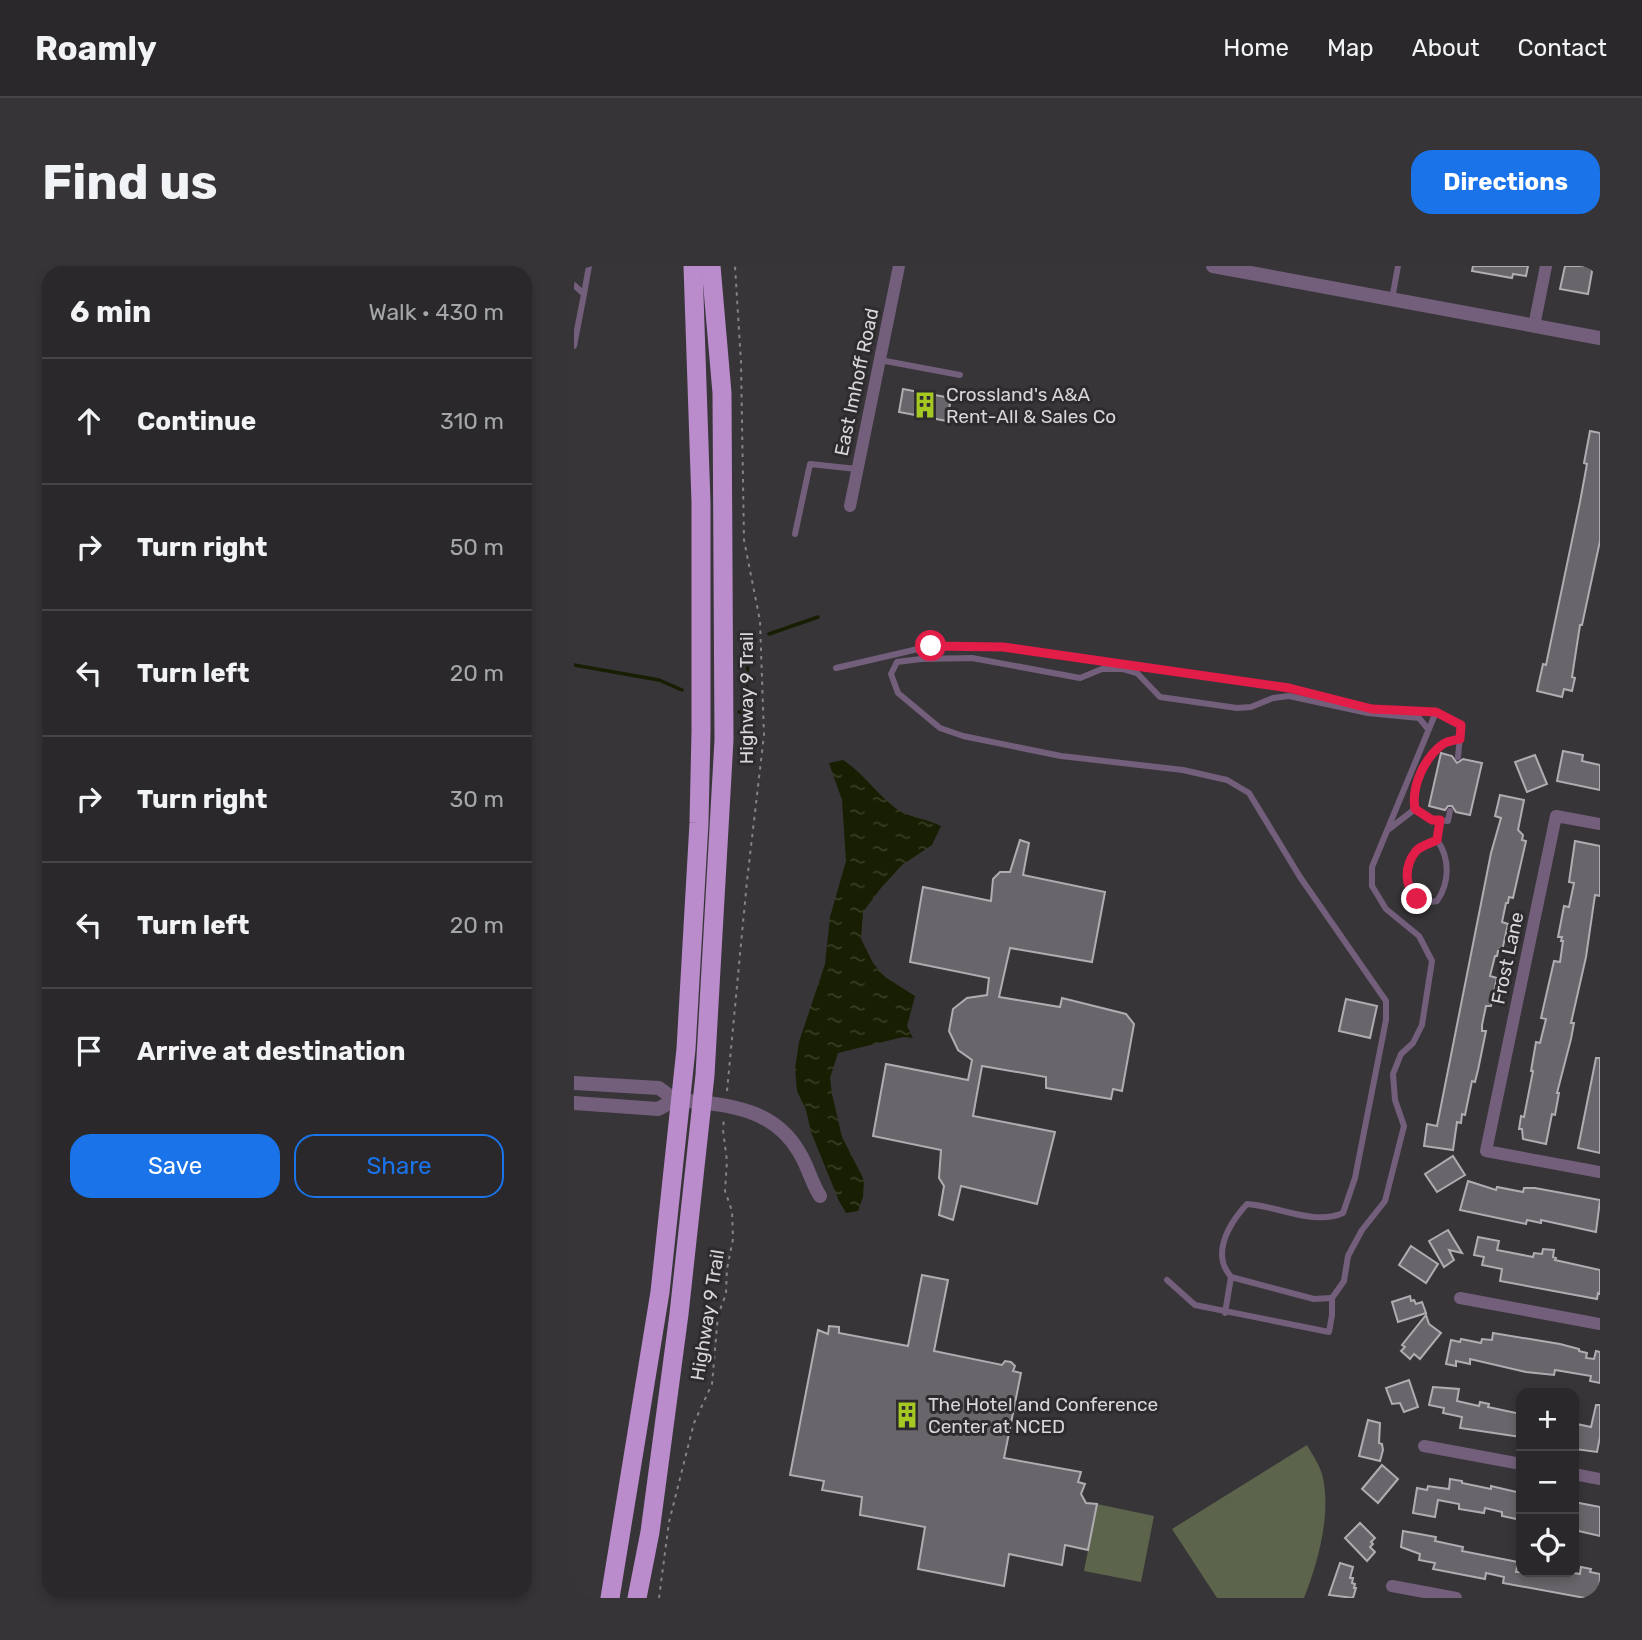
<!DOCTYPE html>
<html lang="en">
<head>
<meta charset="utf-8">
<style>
	body { margin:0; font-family:Rubik,sans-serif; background:#363437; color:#f1f3f6 }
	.controls { position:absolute; right:21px; bottom:21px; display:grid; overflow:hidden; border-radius:14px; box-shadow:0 4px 10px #0003 }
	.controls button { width:63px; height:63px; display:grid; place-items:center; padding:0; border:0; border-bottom:2px solid #464447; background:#2a282b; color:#f1f3f6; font:35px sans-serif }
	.stop { position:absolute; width:21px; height:21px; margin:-16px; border:5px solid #e11d48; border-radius:50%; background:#fff }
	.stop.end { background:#e11d48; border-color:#fff; box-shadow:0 2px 7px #0008 }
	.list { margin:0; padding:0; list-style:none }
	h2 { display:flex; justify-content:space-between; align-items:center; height:91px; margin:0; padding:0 28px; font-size:30px }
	h2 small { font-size:23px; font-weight:400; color:#a5a6a9 }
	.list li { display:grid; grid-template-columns:46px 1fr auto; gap:21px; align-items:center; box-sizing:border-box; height:126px; padding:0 28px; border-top:2px solid #464447 }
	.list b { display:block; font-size:26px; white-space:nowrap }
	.list em { font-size:23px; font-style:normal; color:#a5a6a9 }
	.actions { display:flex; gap:14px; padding:21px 28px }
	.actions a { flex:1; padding:16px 0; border:2px solid #1a73e8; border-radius:21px; text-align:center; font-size:24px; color:#1a73e8 }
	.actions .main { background:#1a73e8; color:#fff }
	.icon { flex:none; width:38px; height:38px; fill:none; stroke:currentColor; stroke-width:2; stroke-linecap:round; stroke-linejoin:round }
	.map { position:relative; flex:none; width:1026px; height:1332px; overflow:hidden; border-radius:21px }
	header { display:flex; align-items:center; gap:42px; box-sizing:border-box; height:98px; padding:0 35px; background:#2a282b; border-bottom:2px solid #464447 }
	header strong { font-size:33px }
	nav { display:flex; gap:38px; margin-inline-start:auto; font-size:24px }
	.intro { display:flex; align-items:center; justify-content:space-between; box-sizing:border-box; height:168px; padding:0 42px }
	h1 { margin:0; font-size:49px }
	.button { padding:18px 32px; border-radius:21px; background:#1a73e8; color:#fff; font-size:24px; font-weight:700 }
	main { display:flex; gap:42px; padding:0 42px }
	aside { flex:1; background:#2a282b; border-radius:21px; box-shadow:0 4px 10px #0003 }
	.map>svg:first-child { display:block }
	.pitch { fill:#5c644b }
	.water { fill:url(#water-ripples) }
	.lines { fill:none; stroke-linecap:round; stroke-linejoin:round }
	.stream { stroke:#171e01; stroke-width:3.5 }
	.building { fill:#69666b; stroke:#b0acb2; stroke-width:2 }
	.path { stroke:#858386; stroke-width:2; stroke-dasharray:3.5 5; stroke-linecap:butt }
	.service { stroke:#735f7b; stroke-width:6 }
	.minor { stroke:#735f7b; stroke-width:12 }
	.tertiary { stroke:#735f7b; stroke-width:14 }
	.trunk { stroke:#ba8ccc; stroke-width:19 }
	.route { stroke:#e11d48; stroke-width:9 }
	.labels { text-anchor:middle; stroke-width:6; stroke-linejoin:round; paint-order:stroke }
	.street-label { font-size:19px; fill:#d8d6d9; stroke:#2e2b2f }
	.poi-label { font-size:19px; fill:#d8d6d9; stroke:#2e2b2f; text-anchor:start }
</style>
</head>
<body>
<header>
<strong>Roamly</strong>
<nav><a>Home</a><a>Map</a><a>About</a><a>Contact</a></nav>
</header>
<div class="intro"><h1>Find us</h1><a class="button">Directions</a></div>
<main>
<aside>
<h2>6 min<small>Walk · 430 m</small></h2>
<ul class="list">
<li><svg class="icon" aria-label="ahead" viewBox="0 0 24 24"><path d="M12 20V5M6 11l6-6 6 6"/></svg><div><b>Continue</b></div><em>310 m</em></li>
<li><svg class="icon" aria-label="right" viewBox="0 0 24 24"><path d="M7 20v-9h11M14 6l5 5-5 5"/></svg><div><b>Turn right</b></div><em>50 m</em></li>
<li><svg class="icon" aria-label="left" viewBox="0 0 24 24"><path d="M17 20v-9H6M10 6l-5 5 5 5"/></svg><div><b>Turn left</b></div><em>20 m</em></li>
<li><svg class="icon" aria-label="right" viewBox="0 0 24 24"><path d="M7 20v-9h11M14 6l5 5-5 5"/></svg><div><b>Turn right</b></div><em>30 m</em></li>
<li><svg class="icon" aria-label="left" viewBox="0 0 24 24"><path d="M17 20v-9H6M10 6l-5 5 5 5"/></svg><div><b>Turn left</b></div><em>20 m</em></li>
<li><svg class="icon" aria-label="arrive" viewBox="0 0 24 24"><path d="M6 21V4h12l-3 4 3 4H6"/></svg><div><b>Arrive at destination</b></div></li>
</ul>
<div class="actions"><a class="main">Save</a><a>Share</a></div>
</aside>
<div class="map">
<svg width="1026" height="1332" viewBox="0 0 1026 1332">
	<defs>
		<pattern id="water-ripples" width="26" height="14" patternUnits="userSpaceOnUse" patternTransform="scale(1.75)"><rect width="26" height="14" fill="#171e01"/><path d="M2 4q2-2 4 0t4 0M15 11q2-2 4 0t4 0" fill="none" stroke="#383e25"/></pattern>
	</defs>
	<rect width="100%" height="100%" fill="#383539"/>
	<!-- pitch -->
	<g class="pitch">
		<path d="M733 1179C738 1188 745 1198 748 1208 758 1246 744 1297 730 1332H643L598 1263Z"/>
		<polygon points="523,1238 580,1250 567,1316 510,1305"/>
	</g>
	<!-- water -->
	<path class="water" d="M269 494C291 508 304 531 326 545 338 552 354 553 367 560L358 579 328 599 307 622 289 646 287 673 299 697 311 711 341 730 333 760 339 772 329 771 264 787 256 812 258 828 268 871 290 914 289 931 284 945 272 947 265 935 237 866 232 844 223 825 221 803 225 776 251 698 256 651 272 595 268 534 255 497Z"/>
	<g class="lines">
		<!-- stream -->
		<g class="stream">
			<polyline points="195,368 244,351"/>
			<polyline points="0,399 85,414 108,424"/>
			<path d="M165 446H172C173 429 171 386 181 374"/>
		</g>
	</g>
	<!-- building -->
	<g class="building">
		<polygon points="899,0 954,0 952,10 939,8 938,12 898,5"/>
		<polygon points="991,0 1019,0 1014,28 986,23"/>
		<polygon points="329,123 377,132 373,155 325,146"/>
		<polygon points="1016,165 1026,167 1026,275 1008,359 1006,359 998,411 1001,412 998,425 990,423 988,431 963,425 969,398 972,399 1006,236 1013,198 1010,197"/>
		<polygon points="989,485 1009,489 1008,495 1026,499 1026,524 983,515"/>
		<polygon points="867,487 878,490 883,497 889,493 908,497 896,549 882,546 878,540 874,540 871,544 855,540"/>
		<polygon points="961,489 973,518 953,526 941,496"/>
		<polygon points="926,529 950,534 944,564 949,569 948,574 952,575 939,632 935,631 934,637 932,637 928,656 934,658 928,685 924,685 923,690 921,690 916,710 923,712 917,740 912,740 908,759 908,765 912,765 904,804 901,816 898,815 891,849 888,848 887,857 883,856 879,884 850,880 853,858 863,860 917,587 927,552 921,550"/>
		<polygon points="446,574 455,577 449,609 531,626 518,696 436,682 425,731 486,741 488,732 552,748 560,758 548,825 539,823 537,833 472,822 472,811 408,800 399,850 481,866 463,938 387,920 379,954 365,949 370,920 365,912 367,884 299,870 312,798 394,814 398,794 384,784 375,765 379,743 393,732 413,729 415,712 336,696 349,621 417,635 419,613 426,606 436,606"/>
		<polygon points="1001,575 1026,580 1026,630 1021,629 1012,691 997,757 1000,757 997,773 983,827 985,827 981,849 978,848 972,878 949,873 948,863 945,863 947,850 950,851 959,805 957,805 962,776 966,777 972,753 967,752 980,695 986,696 989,675 987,675 988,671 984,671 990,640 995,641 1000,617 995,616"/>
		<polygon points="772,733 803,740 796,772 765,765"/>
		<polygon points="1022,792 1026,792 1026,887 1004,882"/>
		<polygon points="879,890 891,909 863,926 851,908"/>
		<polygon points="894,915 922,924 923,921 949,926 950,922 961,922 1026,934 1022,966 967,954 967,957 953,954 952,958 886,944"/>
		<polygon points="874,964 888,987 875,984 880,994 870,1001 855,975"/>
		<polygon points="904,971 925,975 923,984 959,991 960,987 968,988 969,983 980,984 979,991 982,992 981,994 1026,1004 1026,1028 1024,1027 1023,1033 926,1015 928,1003 908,999 910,991 900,989"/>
		<polygon points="837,980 864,998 852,1017 825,999"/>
		<polygon points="348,1009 374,1014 360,1085 428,1099 431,1095 437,1096 441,1100 439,1105 447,1107 430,1192 507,1206 504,1216 511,1218 507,1228 512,1237 523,1238 514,1284 491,1279 488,1299 435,1288 430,1320 344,1303 351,1261 286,1249 288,1231 248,1224 250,1215 216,1209 244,1064 254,1068 255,1060 265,1061 265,1067 334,1080"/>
		<polygon points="836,1030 837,1035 840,1034 842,1038 848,1036 852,1047 824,1056 818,1036"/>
		<polygon points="852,1049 855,1058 867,1067 846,1093 840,1088 836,1093 827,1085 831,1081 828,1079"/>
		<polygon points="919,1067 986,1078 1005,1083 1005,1085 1013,1087 1012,1092 1020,1093 1022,1085 1026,1086 1026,1117 1016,1115 1017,1110 981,1104 980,1109 952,1106 896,1093 896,1098 882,1095 882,1100 872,1098 877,1074 886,1076 887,1073 907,1077 908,1073 918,1074"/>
		<polygon points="835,1114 844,1141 830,1146 826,1137 818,1138 812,1122"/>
		<polygon points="859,1121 885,1123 883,1135 905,1140 906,1136 915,1138 914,1141 947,1148 947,1171 886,1162 888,1151 869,1147 870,1142 855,1139"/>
		<polygon points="1022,1139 1026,1139 1026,1171 1023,1186 1000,1183 1003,1158 1017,1161"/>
		<polygon points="794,1154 806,1157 805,1177 808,1178 809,1184 806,1195 785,1190"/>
		<polygon points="808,1199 824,1213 804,1237 788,1223"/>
		<polygon points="876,1213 888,1215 888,1217 917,1223 917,1220 947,1227 947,1254 928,1250 928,1246 911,1242 910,1247 885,1243 885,1238 864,1234 861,1251 839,1247 843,1222 853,1224 854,1220 875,1223"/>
		<polygon points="1000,1236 1026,1241 1026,1270 1000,1264"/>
		<polygon points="786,1257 801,1272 797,1276 799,1278 796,1281 801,1286 793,1295 771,1272"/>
		<polygon points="829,1265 862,1271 861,1275 889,1281 888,1285 944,1296 942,1306 994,1306 1006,1308 1007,1301 1017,1303 1016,1306 1026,1308 1025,1332 1011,1332 929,1317 930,1311 912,1307 911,1313 859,1303 861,1297 845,1294 846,1288 827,1281"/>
		<polygon points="766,1297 779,1301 776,1312 779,1312 778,1317 781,1318 780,1322 782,1322 779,1332 755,1329"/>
	</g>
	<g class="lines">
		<!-- path -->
		<g class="path">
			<polyline points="153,825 173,615 190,469 186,355 170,274 167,96 161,0"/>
			<polyline points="85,1332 95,1256 120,1157 138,1118 144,1049 152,1028 153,1003 159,973 158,945 151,925 153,895 149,864 150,852"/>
		</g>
		<!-- service -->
		<g class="service">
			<polyline points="0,19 10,28 0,80"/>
			<polyline points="10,28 15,0"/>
			<polyline points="818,33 824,0"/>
			<polyline points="306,94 386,109"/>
			<polyline points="221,268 236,198 283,203"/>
			<polyline points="262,402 357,380 429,381 715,423 798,443 862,446 887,459 884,491"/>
			<path d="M876 545 874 555 858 554 841 543C837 521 850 492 869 478 874 475 881 474 886 473"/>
			<polyline points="815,563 841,543"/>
			<path d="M863 574C876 592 876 616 863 635 831 642 826 605 843 585 847 580 857 577 863 574L866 554"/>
			<path d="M657 1011C654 1007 650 1001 649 996 644 975 660 952 673 938 704 940 740 960 769 947L781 912 812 754V735L726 611 675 527 653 514 609 504 487 490 389 470 366 462 324 427 317 408 323 396 347 393 398 392 506 412 528 403H549L563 407 586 431 663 442 677 441 699 432 715 430 794 447 845 452 854 463"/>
			<polyline points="593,1014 621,1039 755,1066 758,1049 758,1032 770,1015 774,990 788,964 811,935 830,860 821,834 819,808 827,788 839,777 848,759 858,695 845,670 812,643 798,620 798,601 862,446"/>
			<polyline points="651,1047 657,1011 740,1033 758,1032"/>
		</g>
		<!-- minor -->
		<g class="minor">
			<polyline points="960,60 972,0"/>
			<polyline points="276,240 325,0"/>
			<polyline points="1026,558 982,550 912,885 1026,906"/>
			<polyline points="886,1032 1026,1058"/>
			<polyline points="850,1180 947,1198"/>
			<polyline points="1000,1208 1026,1213"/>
			<polyline points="818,1320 882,1332"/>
		</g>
		<!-- tertiary -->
		<g class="tertiary">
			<polyline points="639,0 1026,72"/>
			<polyline points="0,817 85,822 101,834"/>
			<path d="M0 837 84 843 101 834H106C152 839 199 841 225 886 234 900 237 916 246 930"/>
		</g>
		<!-- trunk -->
		<g class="trunk">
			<polyline points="36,1332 86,1026 112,783 125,557 127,465 127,237 119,0"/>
			<polyline points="63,1332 76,1266 105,1048 131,809 150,474 148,127 137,0"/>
		</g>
	</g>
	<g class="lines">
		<!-- route -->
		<path class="route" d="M357 380 429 381 715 422 798 443 862 446 887 459 886 473C881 474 874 475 869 478 850 492 837 521 841 543L858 554H866L863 574C857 577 846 580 842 585 830 600 830 620 843 633"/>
	</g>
	<!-- icons -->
	<defs>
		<g id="building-bare" transform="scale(2.1)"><path d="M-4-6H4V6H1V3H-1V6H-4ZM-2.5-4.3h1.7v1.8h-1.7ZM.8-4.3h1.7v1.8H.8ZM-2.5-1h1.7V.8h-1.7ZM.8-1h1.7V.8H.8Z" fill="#a5c823" stroke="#2e2b2f" stroke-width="2.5" paint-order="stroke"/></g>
	</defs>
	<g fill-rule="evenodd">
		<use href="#building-bare" x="351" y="139"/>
		<use href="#building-bare" x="333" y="1149"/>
	</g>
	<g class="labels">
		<!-- street labels -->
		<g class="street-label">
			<text transform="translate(282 116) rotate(-78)" y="7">East Imhoff Road</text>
			<text transform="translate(172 432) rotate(-90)" y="7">Highway 9 Trail</text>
			<text transform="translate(933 692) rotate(-78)" y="7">Frost Lane</text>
			<text transform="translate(133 1049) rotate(-81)" y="7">Highway 9 Trail</text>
		</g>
		<!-- poi labels -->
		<g class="poi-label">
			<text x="372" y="135">Crossland's A&amp;A<tspan x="372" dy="22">Rent-All &amp; Sales Co</tspan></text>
			<text x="354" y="1145">The Hotel and Conference<tspan x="354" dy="22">Center at NCED</tspan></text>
		</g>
	</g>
</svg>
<div class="controls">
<button>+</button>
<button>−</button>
<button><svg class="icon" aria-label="locate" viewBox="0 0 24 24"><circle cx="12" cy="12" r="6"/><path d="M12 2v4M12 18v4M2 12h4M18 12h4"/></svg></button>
</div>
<div class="stop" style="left:357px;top:380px"></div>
<div class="stop end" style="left:843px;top:633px"></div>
</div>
</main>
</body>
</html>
